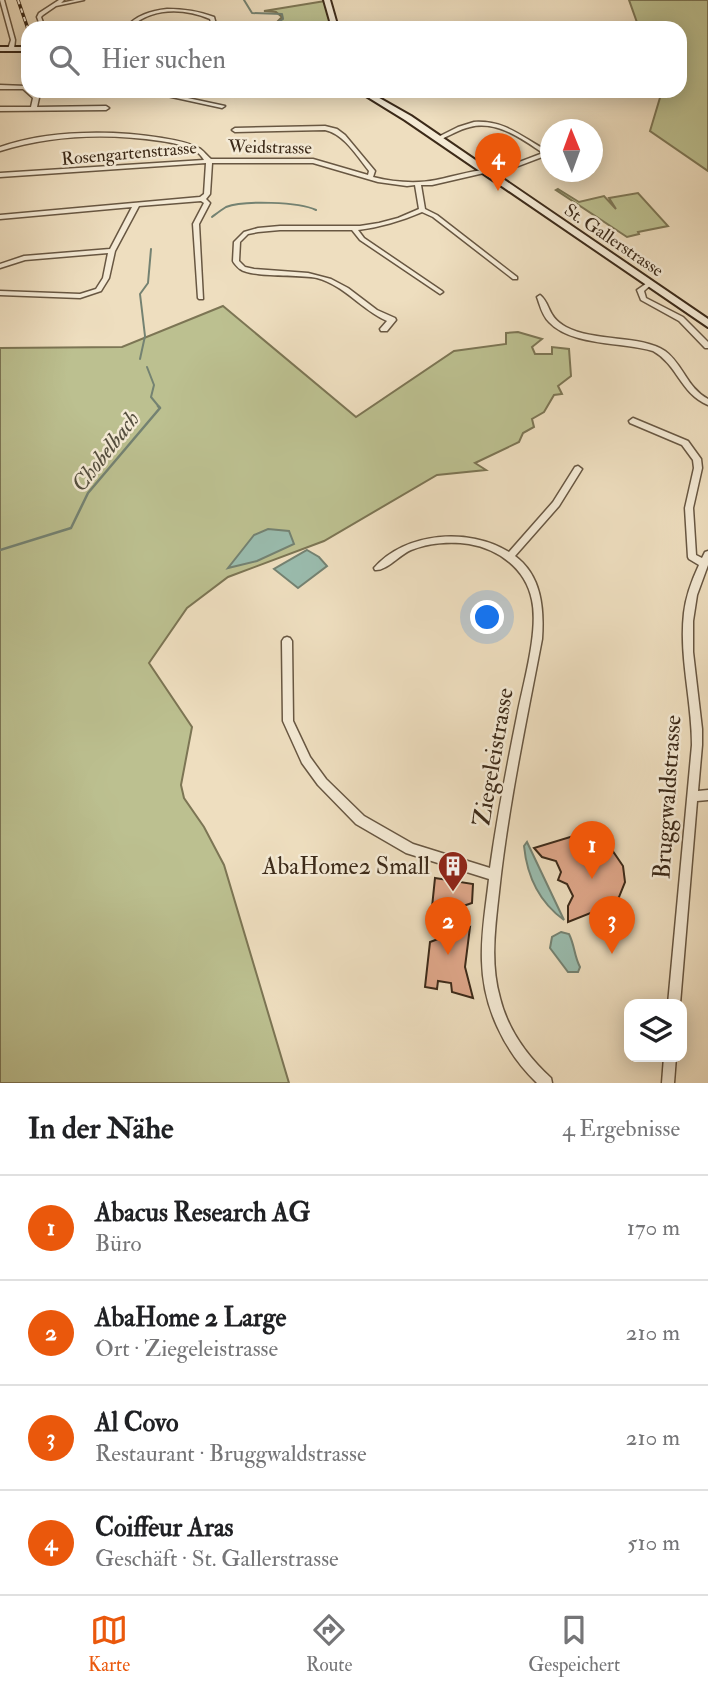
<!DOCTYPE html>
<html lang="de">
<head>
<meta charset="utf-8">
<style>
	body { margin:0; font-family:"IM FELL Double Pica",serif; background:#f6f6f6; color:#202124 }
	.controls { position:absolute; right:21px; bottom:21px; display:grid; overflow:hidden; border-radius:14px; box-shadow:0 4px 18px #0003 }
	.controls button { width:63px; height:63px; display:grid; place-items:center; padding:0; border:0; border-bottom:2px solid #e0e0e0; background:#fff; color:#202124; font:35px sans-serif }
	.compass { position:absolute; left:540px; top:119px; width:63px; height:63px; border-radius:50%; background:#fff; box-shadow:0 4px 18px #0003; rotate:359deg }
	.you { position:absolute; left:488px; top:618px; width:24px; height:24px; margin:-18px; border:5px solid #fff; border-radius:50%; background:#1a73e8; box-shadow:0 0 0 10px #1a73e833 }
	.badge { display:grid; place-items:center; width:46px; height:46px; border-radius:50%; background:#ea580c; color:#fff; font-size:23px; font-weight:700 }
	.pin { position:absolute; translate:-50% -58px; filter:drop-shadow(0 2px 4px #0008) }
	.pin::after { content:''; position:absolute; top:37px; width:24px; height:21px; background:inherit; clip-path:polygon(0 0,100% 0,50% 100%) }
	.list { margin:0; padding:0; list-style:none }
	h2 { display:flex; justify-content:space-between; align-items:center; height:91px; margin:0; padding:0 28px; font-size:30px }
	h2 small { font-size:23px; font-weight:400; color:#757577 }
	.list li { display:grid; grid-template-columns:46px 1fr auto; gap:21px; align-items:center; box-sizing:border-box; height:105px; padding:0 28px; border-top:2px solid #e0e0e0 }
	.list b { display:block; font-size:26px; white-space:nowrap }
	.list p { margin:0; font-size:23px; white-space:nowrap; color:#757577 }
	.list em { font-size:23px; font-style:normal; color:#757577 }
	.icon { flex:none; width:38px; height:38px; fill:none; stroke:currentColor; stroke-width:2; stroke-linecap:round; stroke-linejoin:round }
	.map { position:relative; flex:none; width:708px; height:1083px; overflow:hidden }
	.search { position:absolute; background:#fff; box-shadow:0 4px 18px #0003; left:21px; right:21px; top:21px; height:77px; display:flex; align-items:center; gap:18px; box-sizing:border-box; padding:0 24px; border-radius:21px; color:#757577; font-size:26px }
	.sheet { height:511px; background:#fff }
	nav { display:flex; justify-content:space-around; align-items:center; box-sizing:border-box; height:98px; border-top:2px solid #e0e0e0; background:#fff; font-size:19px; color:#757577 }
	nav a { display:grid; justify-items:center; gap:4px }
	nav .on { color:#ea580c }
	.map>svg:first-child { display:block }
	.green { fill:#bcc090; stroke:#7c7554; stroke-width:2 }
	.water { fill:#9abcae; stroke:#748272; stroke-width:2 }
	.lines { fill:none; stroke-linecap:round; stroke-linejoin:round }
	.stream-far1 { stroke:#748272; stroke-width:2 }
	.stream { stroke:#748272; stroke-width:2.5 }
	.building { fill:#dea689; stroke:#3c2a19; stroke-width:2 }
	.minor-casing { stroke:#685742; stroke-width:3 }
	.secondary-casing { stroke:#3c2a19; stroke-width:4 }
	.minor { fill:#f4ead5; fill-rule:evenodd }
	.secondary { fill:#f4ead5; fill-rule:evenodd }
	.rail-casing { stroke:#3c2a19; stroke-width:3.5 }
	.rail { stroke:#f4ead5; stroke-width:2; stroke-dasharray:4.5; stroke-linecap:butt }
	.labels { text-anchor:middle; stroke-width:5; stroke-linejoin:round; paint-order:stroke }
	.far-street-label { font-size:18px; fill:#3c2a19; stroke:#f4ead5 }
	.water-label { font-size:23px; font-style:italic; fill:#544e3e; stroke:#f4ead5 }
	.near-street-label { font-size:24px; fill:#3c2a19; stroke:#f4ead5 }
	.near-poi-label { font-size:24px; fill:#3c2a19; stroke:#f4ead5; text-anchor:end }
</style>
</head>
<body>
<div class="map">
<svg width="708" height="1083" viewBox="0 0 708 1083">
	<rect width="100%" height="100%" fill="#eedebf"/>
	<filter id="stains"><feTurbulence type="fractalNoise" baseFrequency=".00286" numOctaves="4"/><feColorMatrix values="0 0 0 0 .2 0 0 0 0 .09 0 0 0 0 .02 0 0 0 .5 -.17"/></filter>
	<radialGradient id="worn" r=".72"><stop offset=".6" stop-color="#630" stop-opacity="0"/><stop offset="1" stop-color="#630" stop-opacity=".3"/></radialGradient>
	<!-- green -->
	<g class="green">
		<polygon points="629,0 708,0 708,171 650,131 662,91 680,91 680,28 639,28"/>
		<polygon points="325,1 331,28 266,28 261,23 277,22 282,17 276,12 264,11"/>
		<polygon points="558,189 579,202 604,196 616,209 609,198 638,193 668,226 638,232 639,234 627,237 556,190"/>
		<polygon points="223,306 356,417 454,351 506,344 506,333 518,332 542,339 532,347 535,354 552,354 552,347 569,349 571,376 558,386 562,394 554,395 544,412 532,419 534,427 523,433 519,442 475,463 486,470 437,475 324,541 228,577 187,608 149,663 192,727 181,785 184,798 204,827 224,865 289,1083 0,1083 0,348 122,347"/>
	</g>
	<!-- water -->
	<g class="water">
		<polygon points="268,529 289,531 294,544 257,561 228,568 254,535"/>
		<polygon points="307,550 319,557 327,566 298,588 274,569"/>
		<path d="M527 842 564 920C539 902 527 876 524 846Z"/>
		<path d="M561 932 569 934C575 946 574 956 580 967L578 972H568L550 948 552 937Z"/>
	</g>
	<g class="lines">
		<!-- stream-far1 -->
		<g class="stream-far1">
			<polyline points="244,0 252,13 282,14 283,19 277,23"/>
			<path d="M212 217C216 214 221 210 226 207 244 200 299 202 316 210"/>
			<polyline points="140,359 145,336 140,294 148,283 151,249"/>
			<polyline points="147,367 154,385 151,397 160,408"/>
		</g>
		<!-- stream -->
		<polyline class="stream" points="0,550 71,528 88,493 160,408 158,406"/>
	</g>
	<!-- building -->
	<g class="building">
		<polygon points="580,834 597,838 610,847 623,866 625,882 619,897 611,905 568,922 568,906 573,896 567,884 558,880 561,872 556,861 542,857 534,848"/>
		<polygon points="435,878 473,884 472,903 431,917"/>
		<polygon points="470,927 465,967 473,998 452,992 451,983 438,981 437,989 425,987 430,942"/>
	</g>
	<g class="lines">
		<!-- minor casing -->
		<g class="minor-casing">
			<g id="minor">
				<polygon points="0,0 4,0 15,40 14,49 11,51 8,49 11,40"/>
				<polygon points="59,0 64,0 61,3 75,0 84,0 56,6 43,15 41,17 45,28 41,28 37,17 39,13"/>
				<path d="M167 9C184 9 198 11 214 17L217 28H213L210 19C184 8 151 7 130 28H125C137 15 150 11 167 9Z"/>
				<polygon points="460,23 504,27 506,28 460,25 417,28 419,27"/>
				<polygon points="0,85 26,86 28,88 28,91 31,91 39,98 37,107 106,106 109,108 106,110 0,111 0,107 31,107 33,98 23,89 0,89"/>
				<polygon points="144,91 155,91 225,106 222,108"/>
				<path d="M474 122C507 120 523 139 550 152V154L492 176H488V174L543 153C522 139 497 120 470 127 460 129 449 136 439 140L434 139 458 127Z"/>
				<path d="M325 126 337 129 345 135 375 171 373 177C393 182 416 184 436 180 452 177 469 171 486 170V172L484 173 432 185H421L425 209 437 215 517 277V279H513L433 217 422 212C401 221 381 227 358 230L364 238 442 291 443 292 440 294 360 240 352 230H280L258 232 248 234 240 242 239 261 245 267 254 269 308 273 331 279 348 288 377 310 395 318 396 320 387 331H381L380 329 387 321C362 310 344 285 317 278 299 274 252 278 240 269 239 269 233 262 233 261L234 242 244 232 258 228 280 226H360L379 223 398 218 419 209 415 185 407 186 378 182 313 163H212L210 194 206 199 210 203 199 224 203 299H199L198 298 193 224 204 203 201 201 139 206 115 251 109 278 101 291 80 298 0 295V291L80 294 96 289 103 278 108 253 25 260 0 268V264L24 256 110 249 132 207 0 219V215L200 197 204 194 206 163 0 177V173L204 160C202 157 200 154 197 152 187 145 172 143 161 141 108 133 51 135 0 151V147C48 130 112 130 162 138 174 140 188 142 199 148 203 150 207 156 211 159H313L368 175 369 171C357 156 344 134 325 130L235 132 232 130 235 128Z"/>
				<polygon points="650,281 653,283 644,291 646,298 683,317 708,342 708,348 705,348 679,321 641,300 637,290"/>
				<path d="M540 295C551 304 547 317 566 327 594 342 642 335 665 351 683 364 687 388 708 399V405C680 393 678 365 653 351 623 342 571 346 549 322 542 315 540 305 537 297Z"/>
				<path d="M633 418 688 441 701 459 702 468 693 508 696 555 702 558 705 552 708 551V565L697 595 693 621V652L702 729V745L698 791 708 790V800L697 801 680 1004H668L692 745C692 701 679 657 684 613 686 596 692 580 699 565L689 559 688 557 685 508 694 468 693 460 682 445 630 423 629 421Z"/>
				<path d="M578 466 582 469 559 506 515 556C542 576 544 609 542 639 526 723 508 807 499 892 495 928 490 963 500 998 508 1030 527 1056 551 1078L552 1083H537C504 1051 483 1007 482 961 481 933 486 906 489 879L406 853 356 824 318 785 302 763 283 721 282 641 284 638 287 637 290 638 292 641 293 721 310 757 326 779 364 816 413 844 490 868C497 817 507 766 517 716 523 684 539 631 532 600 526 569 499 549 469 544 450 541 428 543 411 550 399 555 387 571 375 570L374 568C405 532 469 527 509 552L553 502 575 467Z"/>
				<polygon points="664,1057 676,1057 674,1083 662,1083"/>
			</g>
		</g>
		<!-- secondary casing -->
		<g class="secondary-casing">
			<g id="secondary">
				<polygon points="324,0 330,0 338,28 332,28"/>
				<rect x="0" y="47" width="28" height="4"/>
				<polygon points="358,91 367,91 411,116 708,319 708,327 405,120"/>
			</g>
		</g>
		<!-- minor -->
		<use href="#minor" class="minor"/>
		<!-- secondary -->
		<use href="#secondary" class="secondary"/>
		<!-- rail casing -->
		<g class="rail-casing">
			<polyline id="rail" points="18,0 28,29"/>
		</g>
		<!-- rail -->
		<use href="#rail" class="rail"/>
	</g>
	<!-- icons -->
	<defs>
		<g id="building-pin" transform="scale(1.575)"><path d="M0 17L-7.5 6A9.5 9.5 0 1 1 7.5 6Z" fill="#8f2418" stroke="#f4ead5"/><path d="M-4-6H4V6H1V3H-1V6H-4ZM-2.5-4.3h1.7v1.8h-1.7ZM.8-4.3h1.7v1.8H.8ZM-2.5-1h1.7V.8h-1.7ZM.8-1h1.7V.8H.8Z" fill="#fff"/></g>
	</defs>
	<g fill-rule="evenodd">
		<use href="#building-pin" x="453" y="866"/>
	</g>
	<g class="labels">
		<!-- far-street labels -->
		<g class="far-street-label">
			<text transform="translate(270 147) rotate(1)" y="6">Weidstrasse</text>
			<text transform="translate(129 153) rotate(-5)" y="6">Rosengartenstrasse</text>
			<text transform="translate(614 240) rotate(34)" y="6">St. Gallerstrasse</text>
		</g>
		<!-- water labels -->
		<g class="water-label">
			<text transform="translate(105 451) rotate(-52)" y="8">Chobelbach</text>
		</g>
		<!-- near-street labels -->
		<g class="near-street-label">
			<text transform="translate(493 757) rotate(-80)" y="8">Ziegeleistrasse</text>
			<text transform="translate(667 797) rotate(-86)" y="8">Bruggwaldstrasse</text>
		</g>
		<!-- near-poi labels -->
		<g class="near-poi-label">
			<text x="430" y="874">AbaHome2 Small</text>
		</g>
	</g>
	<rect width="100%" height="100%" filter="url(#stains)"/>
	<rect width="100%" height="100%" fill="url(#worn)"/>
</svg>
<div class="controls">
<button><svg class="icon" aria-label="layers" viewBox="0 0 24 24"><path d="M12 4l9 5-9 5-9-5zM3 14l9 5 9-5"/></svg></button>
</div>
<svg class="compass" viewBox="-18 -18 36 36"><path d="M0-13l5 13h-10z" fill="#e53935"/><path d="M0 13l5-13h-10z" fill="#757577"/></svg>
<div class="you"></div>
<div class="pin badge" style="left:592px;top:879px">1</div>
<div class="pin badge" style="left:448px;top:955px">2</div>
<div class="pin badge" style="left:612px;top:954px">3</div>
<div class="pin badge" style="left:498px;top:191px">4</div>
<div class="search"><svg class="icon" aria-label="search" viewBox="0 0 24 24"><circle cx="10" cy="10" r="6"/><path d="M15 15l6 6"/></svg>Hier suchen</div>
</div>
<section class="sheet">
<h2>In der Nähe<small>4 Ergebnisse</small></h2>
<ul class="list">
<li><span class="badge">1</span><div><b>Abacus Research AG</b><p>Büro</p></div><em>170 m</em></li>
<li><span class="badge">2</span><div><b>AbaHome 2 Large</b><p>Ort · Ziegeleistrasse</p></div><em>210 m</em></li>
<li><span class="badge">3</span><div><b>Al Covo</b><p>Restaurant · Bruggwaldstrasse</p></div><em>210 m</em></li>
<li><span class="badge">4</span><div><b>Coiffeur Aras</b><p>Geschäft · St. Gallerstrasse</p></div><em>510 m</em></li>
</ul>
</section>
<nav>
<a class="on"><svg class="icon" aria-label="map" viewBox="0 0 24 24"><path d="M3 6l6-2 6 2 6-2v14l-6 2-6-2-6 2zM9 4v14M15 6v14"/></svg>Karte</a>
<a><svg class="icon" aria-label="directions" viewBox="0 0 24 24"><path d="M12 3l9 9-9 9-9-9zM9 14v-3h6M13 9l2 2-2 2"/></svg>Route</a>
<a><svg class="icon" aria-label="saved" viewBox="0 0 24 24"><path d="M7 4h10v16l-5-4-5 4z"/></svg>Gespeichert</a>
</nav>
</body>
</html>
